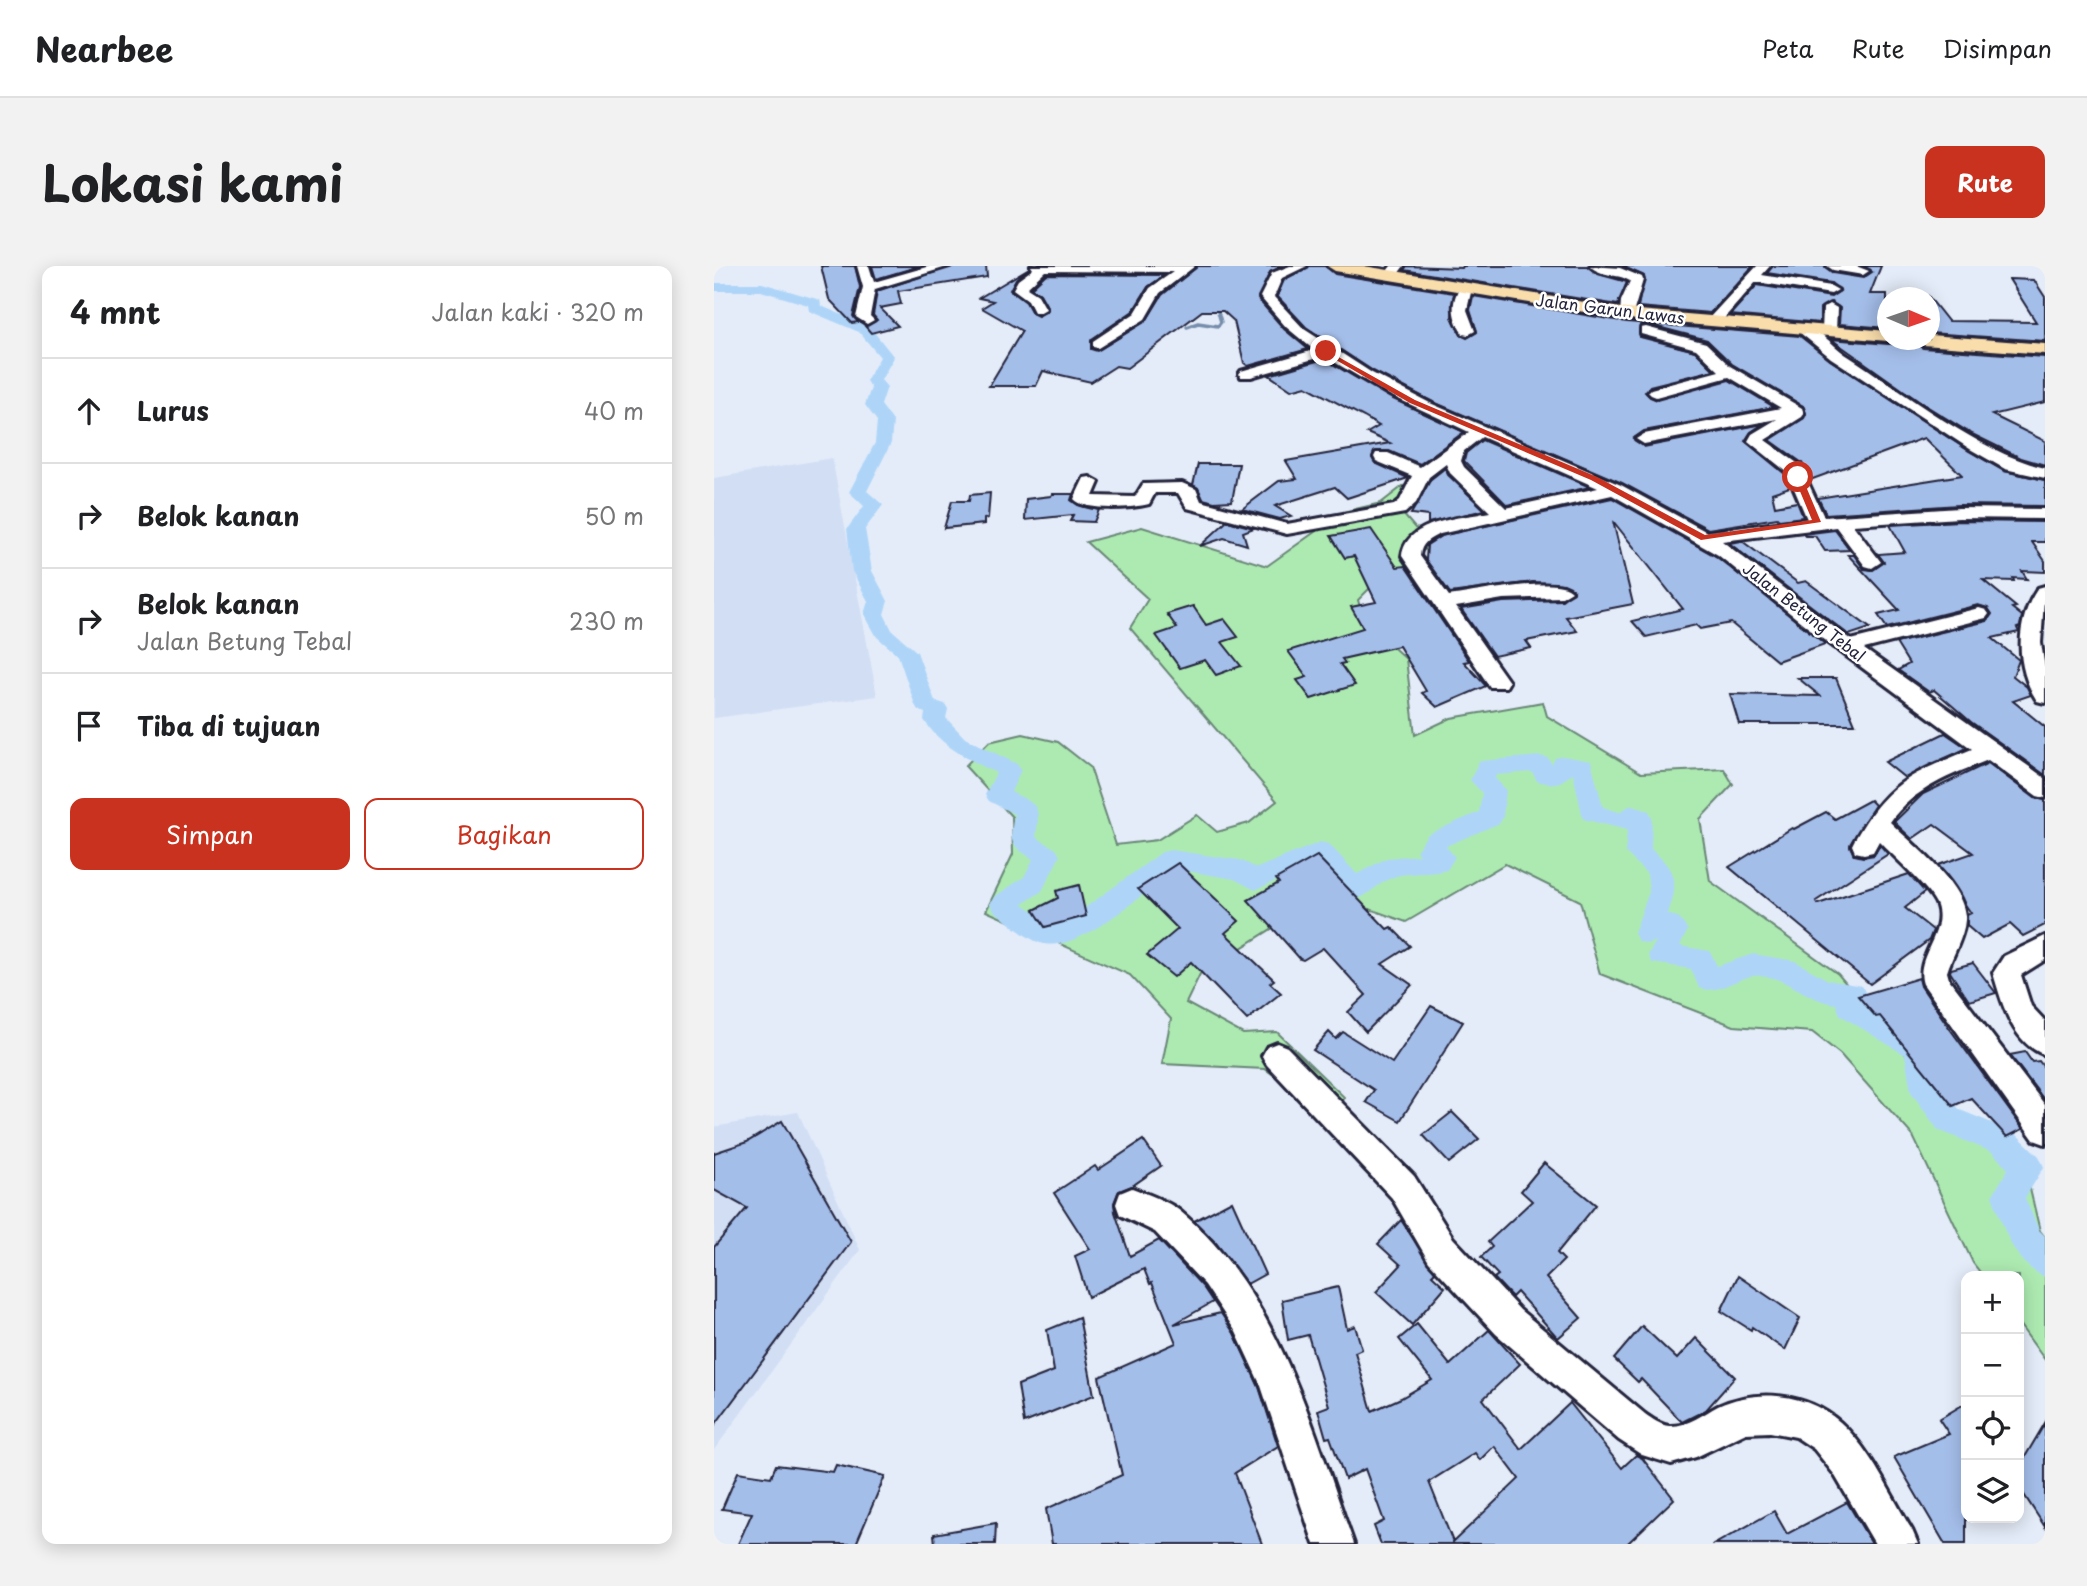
<!DOCTYPE html>
<html lang="id">
<head>
<meta charset="utf-8">
<style>
	body { margin:0; font-family:"Playpen Sans",sans-serif; background:#f2f2f2; color:#202124 }
	.controls { position:absolute; right:21px; bottom:21px; display:grid; overflow:hidden; border-radius:14px; box-shadow:0 4px 18px #0003 }
	.controls button { width:63px; height:63px; display:grid; place-items:center; padding:0; border:0; border-bottom:2px solid #e0e0e0; background:#fff; color:#202124; font:35px sans-serif }
	.compass { position:absolute; left:1163px; top:21px; width:63px; height:63px; border-radius:50%; background:#fff; box-shadow:0 4px 18px #0003; rotate:92deg }
	.stop { position:absolute; width:21px; height:21px; margin:-16px; border:5px solid #c8321e; border-radius:50%; background:#fff }
	.stop.end { background:#c8321e; border-color:#fff; box-shadow:0 2px 7px #0008 }
	.list { margin:0; padding:0; list-style:none }
	h2 { display:flex; justify-content:space-between; align-items:center; height:91px; margin:0; padding:0 28px; font-size:30px }
	h2 small { font-size:23px; font-weight:400; color:#757577 }
	.list li { display:grid; grid-template-columns:46px 1fr auto; gap:21px; align-items:center; box-sizing:border-box; height:105px; padding:0 28px; border-top:2px solid #e0e0e0 }
	.list b { display:block; font-size:26px; white-space:nowrap }
	.list p { margin:0; font-size:23px; white-space:nowrap; color:#757577 }
	.list em { font-size:23px; font-style:normal; color:#757577 }
	.actions { display:flex; gap:14px; padding:21px 28px }
	.actions a { flex:1; padding:16px 0; border:2px solid #c8321e; border-radius:14px; text-align:center; font-size:24px; color:#c8321e }
	.actions .main { background:#c8321e; color:#fff }
	.icon { flex:none; width:38px; height:38px; fill:none; stroke:currentColor; stroke-width:2; stroke-linecap:round; stroke-linejoin:round }
	.map { position:relative; flex:none; width:1331px; height:1278px; overflow:hidden; border-radius:14px }
	header { display:flex; align-items:center; gap:42px; box-sizing:border-box; height:98px; padding:0 35px; background:#fff; border-bottom:2px solid #e0e0e0 }
	header strong { font-size:33px }
	nav { display:flex; gap:38px; margin-inline-start:auto; font-size:24px }
	.intro { display:flex; align-items:center; justify-content:space-between; box-sizing:border-box; height:168px; padding:0 42px }
	h1 { margin:0; font-size:49px }
	.button { padding:18px 32px; border-radius:14px; background:#c8321e; color:#fff; font-size:24px; font-weight:700 }
	main { display:flex; gap:42px; padding:0 42px }
	aside { flex:1; background:#fff; border-radius:14px; box-shadow:0 4px 18px #0003 }
	.map>svg:first-child { display:block }
	.built { fill:#d1def4 }
	.green { fill:#adeab1; stroke:#688676; stroke-width:2 }
	.lines { fill:none; stroke-linecap:round; stroke-linejoin:round }
	.stream { stroke:#768dac; stroke-width:3.5 }
	.canal { fill:#aed5f8; fill-rule:evenodd }
	.building { fill:#a4beea; stroke:#22223b; stroke-width:2; fill-rule:evenodd }
	.minor-casing { stroke:#22223b; stroke-width:6 }
	.major-casing { stroke:#22223b; stroke-width:5 }
	.minor { fill:#fff; fill-rule:evenodd }
	.major { fill:#f9ddab; fill-rule:evenodd }
	.route { fill:#c8321e }
	.labels { text-anchor:middle; stroke-width:5; stroke-linejoin:round; paint-order:stroke }
	.far-street-label { font-size:16px; fill:#22223b; stroke:#fff }
</style>
</head>
<body>
<header>
<strong>Nearbee</strong>
<nav><a>Peta</a><a>Rute</a><a>Disimpan</a></nav>
</header>
<div class="intro"><h1>Lokasi kami</h1><a class="button">Rute</a></div>
<main>
<aside>
<h2>4 mnt<small>Jalan kaki · 320 m</small></h2>
<ul class="list">
<li><svg class="icon" aria-label="ahead" viewBox="0 0 24 24"><path d="M12 20V5M6 11l6-6 6 6"/></svg><div><b>Lurus</b></div><em>40 m</em></li>
<li><svg class="icon" aria-label="right" viewBox="0 0 24 24"><path d="M7 20v-9h11M14 6l5 5-5 5"/></svg><div><b>Belok kanan</b></div><em>50 m</em></li>
<li><svg class="icon" aria-label="right" viewBox="0 0 24 24"><path d="M7 20v-9h11M14 6l5 5-5 5"/></svg><div><b>Belok kanan</b><p>Jalan Betung Tebal</p></div><em>230 m</em></li>
<li><svg class="icon" aria-label="arrive" viewBox="0 0 24 24"><path d="M6 21V4h12l-3 4 3 4H6"/></svg><div><b>Tiba di tujuan</b></div></li>
</ul>
<div class="actions"><a class="main">Simpan</a><a>Bagikan</a></div>
</aside>
<div class="map">
<svg width="1331" height="1278" viewBox="0 0 1331 1278">
	<rect width="100%" height="100%" fill="#e4ecf9"/>
	<filter id="ink" filterUnits="userSpaceOnUse"><feTurbulence type="fractalNoise" baseFrequency=".0143" numOctaves="2"/><feDisplacementMap in="SourceGraphic" scale="14" xChannelSelector="R" yChannelSelector="G"/><feConvolveMatrix kernelMatrix="1 2 1 2 8 2 1 2 1" color-interpolation-filters="sRGB"/></filter>
	<g filter="url(#ink)">
		<!-- built -->
		<g class="built">
			<polygon points="118,192 163,430 0,452 0,212"/>
			<polygon points="84,846 146,984 0,1184 0,861"/>
		</g>
		<!-- green -->
		<polygon class="green" points="706,217 689,248 701,262 744,271 699,288 706,310 658,320 644,334 650,355 692,393 701,469 737,452 829,436 833,450 927,507 1010,503 1019,518 986,553 996,615 1124,708 1261,871 1306,881 1326,965 1331,971 1331,1094 1305,1058 1305,1010 1269,1010 1259,997 1199,870 1126,788 1098,766 1020,760 886,708 866,635 791,598 692,656 622,631 600,636 486,708 472,737 529,768 563,766 630,831 626,856 551,803 448,798 457,753 416,709 272,645 299,588 298,551 251,500 275,476 309,468 344,476 376,501 402,579 443,574 483,549 503,566 535,557 563,535 416,362 434,333 372,276 428,261 553,300 629,246 667,237 689,220"/>
		<g class="lines">
			<!-- stream -->
			<polyline class="stream" points="473,61 484,57 504,60 507,56 502,39"/>
			<!-- canal -->
			<path class="canal" d="M0 17H48L106 34 107 40 155 60 180 91 167 114 173 121 167 139 179 155 177 177 153 225 169 239 151 263 158 305 174 335 170 348 178 364 203 386 221 435 231 438 234 443 232 452 251 472 303 498 307 504 297 526C326 540 326 539 322 571L342 583 346 590 328 625 309 638 337 657 354 654 448 586 457 584 526 594 543 602 606 576 615 578 643 608 673 592 705 589 702 585 714 568 765 546 768 527 756 514 765 495 826 490 834 492 838 498 841 492 849 490 877 495 889 541 905 546 917 539 935 545 938 551 937 583C963 605 964 616 953 648L964 651 974 664 966 680 996 685 1003 700 1039 688 1081 695 1114 714 1148 720 1152 728 1151 735 1214 773 1226 820 1246 844 1300 866 1325 890 1330 901 1311 932 1325 964 1331 970V1011C1298 997 1290 961 1278 930L1294 903 1278 886 1224 864 1197 826 1191 789 1126 749 1122 738C1091 735 1071 707 1039 710 1019 713 1005 729 985 722L977 703 938 697 934 689 942 675 933 678 924 675 920 667 935 626 933 608 911 586 913 564 869 553 859 507C847 517 841 520 823 515L818 506 782 509 781 512 792 524 789 551 786 557 732 580 741 591 733 604C716 609 693 605 677 612 659 620 647 640 627 633L621 617 602 597 541 624 520 613 461 603C431 625 369 685 330 678 313 674 294 655 280 645L276 638 280 631 310 611 319 593C294 578 296 576 300 548L275 535 271 529 282 507C255 493 227 481 210 454L211 447 204 444 201 439 184 389 163 371 150 348 154 335 138 305 133 263 150 240 135 226 161 177 163 155 151 139 157 122 152 115 166 91 145 66 95 45 94 39 47 25H0Z"/>
		</g>
		<!-- building -->
		<g class="building">
			<polygon points="107,0 141,0 146,21 139,50 144,56 138,57 115,33"/>
			<polygon points="158,0 206,0 162,13"/>
			<polygon points="239,0 272,0 273,11 184,25 187,38 166,42 184,60 157,67 151,60 163,54 159,49 163,25"/>
			<polygon points="484,0 569,0 556,6 544,33 570,63 594,83 534,100 530,97 520,55 509,45 488,45 413,102 402,100 377,116 329,105 322,120 275,120 308,65 268,42 279,35 265,32 315,2 302,13 296,24 312,36 318,47 324,50 333,45 334,42 326,28 317,22 332,8 451,9 434,21 419,45 378,73 377,83 383,85 432,55 448,29"/>
			<polygon points="595,0 611,0 621,8 740,27 738,51 747,69 753,72 763,66 756,44 759,30 913,56 1086,70 1116,94 1255,185 1290,205 1331,214 1331,240 1245,239 1112,248 1104,232 1248,209 1210,172 1096,214 1088,197 1056,174 1090,152 1092,147 1089,140 1018,98 993,74 933,58 926,59 926,71 981,85 1000,104 936,120 931,126 936,131 943,134 1015,114 1060,141 930,165 920,172 930,181 1049,158 1037,166 1031,175 1071,208 1076,221 1058,227 1061,240 1083,236 1089,251 1065,254 1063,252 994,263 908,217 717,135 659,105 592,61 563,30 570,14"/>
			<polygon points="693,0 748,2 749,0 873,0 884,8 913,16 904,39 690,4"/>
			<polygon points="908,0 1039,0 996,47 924,41 930,10"/>
			<polygon points="1059,0 1110,0 1119,7 1149,12 1158,6 1149,0 1167,0 1156,28 1173,28 1173,62 1125,58 1126,42 1117,36 1106,42 1106,57 1016,49 1043,19 1117,31 1126,25 1117,17 1053,7"/>
			<polygon points="1295,13 1320,14 1331,31 1331,75 1215,67 1215,31 1234,55 1322,56"/>
			<polygon points="1117,73 1174,78 1199,77 1209,82 1331,91 1331,136 1278,149 1331,175 1331,199 1307,192 1256,167 1206,136"/>
			<polygon points="610,93 675,131 750,166 706,198 675,185 660,186 658,192 661,197 694,212 633,232 621,221 561,240 577,250 566,253 528,243 565,215 583,213 572,195 676,177 653,167 665,160 650,151 592,120 577,124 555,109"/>
			<polygon points="768,174 876,221 793,239 750,195 752,187"/>
			<polygon points="484,198 525,198 518,235 500,236 489,233 484,222 479,219"/>
			<polygon points="731,202 734,209 771,244 714,257 714,250 697,248 717,213"/>
			<polygon points="276,227 274,252 270,253 270,258 230,262 238,235 255,235 256,229"/>
			<polygon points="338,228 359,228 357,234 364,239 385,244 380,256 356,255 359,249 311,254 312,233 337,230"/>
			<polygon points="898,232 1003,291 1111,378 1063,395 1017,357 986,363 982,359 932,371 918,355 969,343 899,255 919,338 852,351 863,365 812,375 817,382 780,390 747,343 789,336 848,334 860,324 850,318 819,316 736,327 712,294 713,279 727,270"/>
			<polygon points="513,255 540,262 529,266 533,279 510,272 486,280"/>
			<polygon points="1245,255 1331,256 1331,276 1318,276 1331,295 1331,306 1308,305 1313,313 1299,312 1300,315 1269,314 1302,341 1298,342 1308,350 1306,361 1303,362 1305,366 1278,372 1305,394 1299,410 1313,421 1317,429 1299,435 1331,461 1331,509 1257,456 1220,424 1215,426 1184,404 1195,398 1182,377 1273,355 1278,348 1274,342 1264,339 1173,362 1164,349 1185,344 1134,289 1140,289 1150,303 1159,304 1170,296 1164,288 1191,286 1176,259"/>
			<polygon points="657,263 683,301 691,300 755,395 750,396 772,420 723,441 708,427 712,425 685,380 628,393 631,397 626,398 641,419 597,433 583,414 593,411 574,385 649,362 637,341 662,336 640,290 631,292 617,270"/>
			<polygon points="1121,264 1136,284 1111,285 1101,270 1091,270 1089,268"/>
			<polygon points="1028,275 1084,317 1092,315 1156,362 1135,369 1015,277"/>
			<polygon points="479,340 492,359 510,353 524,371 508,376 527,400 502,409 491,394 466,402 442,369 463,362 453,348"/>
			<polygon points="1084,412 1122,412 1141,458 1025,458 1016,428 1106,430"/>
			<polygon points="1231,467 1253,482 1191,512 1171,496"/>
			<polygon points="1274,497 1321,532 1331,534 1331,659 1309,670 1296,658 1268,673 1253,660 1253,649 1257,647 1224,599 1259,587 1220,558 1198,573 1180,556 1209,528"/>
			<polygon points="1156,534 1161,539 1136,580 1140,589 1149,591 1160,589 1166,579 1174,588 1102,635 1104,638 1195,608 1211,626 1191,642 1219,664 1215,674 1156,718 1015,601 1078,562 1080,563 1112,546 1121,553"/>
			<polygon points="603,590 673,663 677,661 696,680 668,698 698,719 652,766 634,746 652,729 609,682 589,694 586,693 534,634 565,617 562,613"/>
			<polygon points="464,597 525,655 511,667 560,714 556,717 567,727 533,754 477,696 460,711 433,689 464,663 424,623"/>
			<polygon points="365,619 372,650 331,661 320,644 344,632 342,625"/>
			<polygon points="1259,697 1282,727 1255,735 1236,706 1237,703"/>
			<polygon points="1205,712 1207,720 1236,763 1309,863 1293,871 1257,832 1239,840 1166,750 1162,751 1144,730"/>
			<polygon points="717,740 749,756 686,855 652,836 660,824 599,784 615,766 622,773 629,766 678,797"/>
			<polygon points="1311,786 1318,796 1325,795 1331,803 1331,835 1296,789"/>
			<polygon points="738,846 765,873 735,897 709,869"/>
			<polygon points="68,855 137,976 0,1160 0,981 33,942 0,924 0,887 33,876"/>
			<polygon points="429,874 447,900 418,920 405,925 400,937 401,946 416,990 445,974 489,1021 499,1036 460,1058 507,1047 520,1067 545,1121 564,1180 521,1207 548,1278 338,1278 332,1243 408,1209 385,1111 462,1077 438,1017 436,1018 430,1003 374,1031 361,990 376,983 340,927 381,900 384,904"/>
			<polygon points="830,897 882,939 843,987 850,994 832,1012 867,1052 844,1072 803,1026 798,1031 780,1012 784,1009 767,991 778,981 774,976 818,935 807,925"/>
			<polygon points="518,935 551,1008 533,1018 502,977 480,955"/>
			<polygon points="687,954 721,1006 718,1009 731,1021 698,1059 662,1026 687,999 664,978"/>
			<polygon points="1024,1010 1086,1052 1071,1084 1038,1061 1037,1064 1007,1045"/>
			<path d="M624 1021 633 1063 641 1060 648 1083 641 1086 658 1145 687 1132 718 1114 685 1073 703 1058 736 1099 775 1064 806 1098 769 1133 807 1183 856 1137 908 1202 922 1189 928 1192 960 1233 913 1278H667L660 1260 670 1255 651 1203 631 1213 616 1171 612 1172 604 1144 615 1140 594 1069 574 1074 568 1034ZM780 1180 805 1213 739 1276 715 1216 761 1187 766 1194Z"/>
			<polygon points="365,1051 380,1129 310,1157 304,1119 340,1105 333,1064"/>
			<polygon points="928,1060 963,1093 982,1072 1021,1111 992,1144 968,1156 927,1113 924,1116 900,1093"/>
			<polygon points="1252,1137 1252,1278 1231,1278 1180,1191 1235,1168 1225,1153"/>
			<polygon points="1331,1157 1331,1261 1305,1221 1305,1201"/>
			<polygon points="62,1199 119,1206 122,1199 171,1210 142,1278 24,1278 38,1247 8,1243 24,1206 57,1211"/>
			<polygon points="1133,1236 1158,1278 1001,1278 1060,1245 1073,1268"/>
			<polygon points="282,1257 281,1278 221,1278 220,1268"/>
		</g>
		<g class="lines">
			<!-- minor casing -->
			<g class="minor-casing">
				<g id="minor">
					<polygon points="143,0 155,0 160,16 216,0 236,0 161,23 156,50 160,54 153,58 142,51 149,21"/>
					<polygon points="317,0 481,0 446,27 431,53 384,82 379,81 379,75 421,47 436,22 459,6 331,5 313,22 324,29 332,43 325,47 320,46 314,34 299,23 304,14 319,3"/>
					<path d="M576 0H593L568 12 560 31 590 63 658 107 716 137 907 219 993 266 1093 253 1073 206 1034 175 1038 168 1063 153 930 178 922 173 930 168 1067 142 1015 111 942 131 937 129 934 126 937 123 1005 105 982 83 927 68V62L932 61 992 77 1016 100 1088 142 1090 148 1088 151 1051 174 1086 199 1110 251 1245 242 1331 243V253L1245 252 1139 259 1167 296 1158 302 1151 300 1122 261 1008 275 1137 374 1265 342 1272 344 1275 348 1272 352 1150 383 1331 512V532L1323 530 1274 494C1237 509 1200 522 1176 556 1198 578 1254 621 1251 654 1250 671 1238 690 1233 706L1235 713 1331 839V878L1320 874 1209 718C1200 691 1232 668 1223 640 1218 624 1178 589 1165 575L1159 586 1150 588 1141 586 1138 579C1172 517 1195 509 1258 483L1092 360 1004 289 898 229 726 268C715 273 707 277 706 290L735 330C756 327 846 309 858 325L848 331 789 333 742 341 795 416 792 421H776L688 290C692 254 748 252 776 246L736 207 732 198 715 211 702 237 691 247 573 268 473 242 464 227H441L435 238C419 242 371 246 360 233L370 212 376 211 385 216 379 230 421 231 429 218 468 217 482 223 487 235 573 258 680 239 686 234 698 210 662 195 660 191 662 187H674L706 201 755 166 676 129 610 90 537 111H527L525 108 527 105 600 84 572 61 546 31 558 7ZM768 171 884 222 792 242 750 201 747 195 750 185Z"/>
					<polygon points="677,0 690,0 680,13 670,13 669,10"/>
					<path d="M876 0 906 2 928 11 929 14 918 51 913 52 906 48 907 35 916 15C903 7 887 11 876 0Z"/>
					<polygon points="1043,0 1056,0 1048,9 1117,20 1124,24 1117,28 1042,16 1005,58 995,58 995,52"/>
					<polygon points="1113,0 1142,0 1155,5 1149,9 1119,4"/>
					<path d="M752 18 758 22 753 44 761 65 754 69 749 68C738 52 736 36 747 19Z"/>
					<polygon points="1116,38 1123,42 1122,65 1115,69 1108,65 1109,42"/>
					<path d="M1090 59C1106 63 1120 81 1134 90 1191 127 1266 187 1331 202V212L1291 203 1256 183 1117 92 1085 66V60Z"/>
					<path d="M1331 320 1327 377 1331 402V437L1323 435C1301 400 1301 355 1324 322Z"/>
					<path d="M1331 670V694L1307 709 1317 740 1331 755V789C1298 777 1288 737 1279 707L1290 690Z"/>
					<path d="M563 777 573 781 700 910 739 972 806 1044 931 1148C938 1153 946 1159 955 1160 973 1161 989 1148 1004 1140 1043 1122 1093 1127 1126 1156 1158 1185 1176 1228 1198 1264L1204 1278H1161L1120 1208 1100 1183 1082 1171 1056 1166 1032 1167 982 1191 957 1198 928 1189 905 1174 782 1068 715 996 678 932 553 799 548 790 553 781Z"/>
					<path d="M418 922C433 928 454 935 466 945 565 1028 598 1162 640 1278H600L547 1120 522 1066 491 1019 441 966 406 949 402 938 406 927Z"/>
				</g>
			</g>
			<!-- major casing -->
			<g class="major-casing">
				<g id="major">
					<polygon points="613,0 650,0 913,43 1174,65 1174,74 1180,74 1174,75 913,53 621,5"/>
					<polygon points="1216,69 1331,78 1331,88 1209,79 1200,74 1216,74"/>
				</g>
			</g>
			<!-- minor -->
			<use href="#minor" class="minor"/>
			<!-- major -->
			<use href="#major" class="major"/>
		</g>
	</g>
	<!-- route -->
	<polygon class="route" points="612,84 701,134 883,211 991,269 1098,254 1080,211 1084,208 1088,211 1107,256 987,274 877,214 696,137 610,87"/>
	<g class="labels">
		<!-- far-street labels -->
		<g class="far-street-label">
			<text transform="translate(896 43) rotate(7)" y="6">Jalan Garun Lawas</text>
			<text transform="translate(1090 346) rotate(38)" y="6">Jalan Betung Tebal</text>
		</g>
	</g>
</svg>
<div class="controls">
<button>+</button>
<button>−</button>
<button><svg class="icon" aria-label="locate" viewBox="0 0 24 24"><circle cx="12" cy="12" r="6"/><path d="M12 2v4M12 18v4M2 12h4M18 12h4"/></svg></button>
<button><svg class="icon" aria-label="layers" viewBox="0 0 24 24"><path d="M12 4l9 5-9 5-9-5zM3 14l9 5 9-5"/></svg></button>
</div>
<svg class="compass" viewBox="-18 -18 36 36"><path d="M0-13l5 13h-10z" fill="#e53935"/><path d="M0 13l5-13h-10z" fill="#757577"/></svg>
<div class="stop" style="left:1084px;top:211px"></div>
<div class="stop end" style="left:612px;top:85px"></div>
</div>
</main>
</body>
</html>
